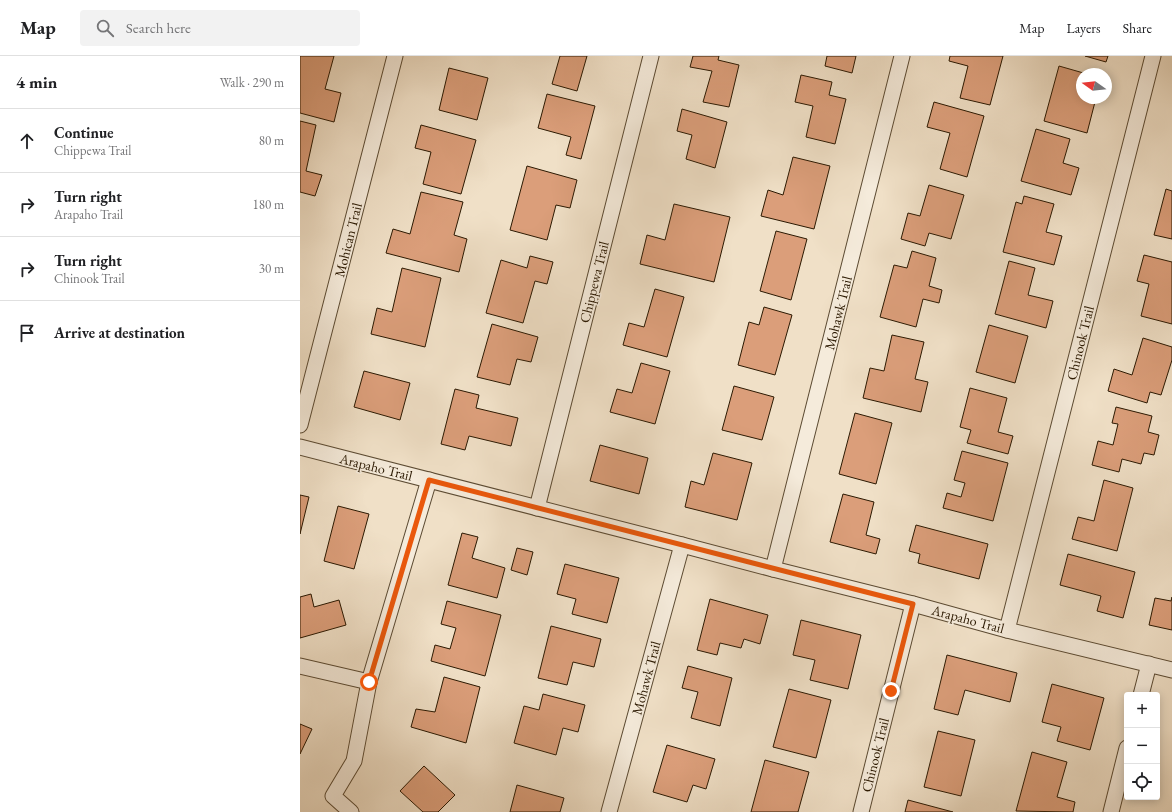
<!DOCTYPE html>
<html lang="en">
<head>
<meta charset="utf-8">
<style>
	body { margin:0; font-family:"EB Garamond",serif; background:#f2f2f2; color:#202124 }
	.controls { position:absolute; right:12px; bottom:12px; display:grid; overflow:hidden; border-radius:4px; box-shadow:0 2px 10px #0003 }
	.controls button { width:36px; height:36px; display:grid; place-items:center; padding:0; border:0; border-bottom:1px solid #e0e0e0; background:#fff; color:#202124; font:20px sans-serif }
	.compass { position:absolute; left:776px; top:12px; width:36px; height:36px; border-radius:50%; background:#fff; box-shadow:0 2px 10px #0003; rotate:285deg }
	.stop { position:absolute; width:12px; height:12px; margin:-9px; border:3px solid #ea580c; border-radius:50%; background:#fff }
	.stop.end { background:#ea580c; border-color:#fff; box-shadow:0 1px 4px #0008 }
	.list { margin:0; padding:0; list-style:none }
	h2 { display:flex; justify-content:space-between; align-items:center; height:52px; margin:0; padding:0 16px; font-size:17px }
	h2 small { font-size:13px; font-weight:400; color:#757577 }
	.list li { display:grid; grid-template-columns:26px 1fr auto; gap:12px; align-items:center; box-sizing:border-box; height:64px; padding:0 16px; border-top:1px solid #e0e0e0 }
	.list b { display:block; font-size:15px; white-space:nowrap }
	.list p { margin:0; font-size:13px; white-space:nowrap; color:#757577 }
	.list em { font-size:13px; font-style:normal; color:#757577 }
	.icon { flex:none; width:22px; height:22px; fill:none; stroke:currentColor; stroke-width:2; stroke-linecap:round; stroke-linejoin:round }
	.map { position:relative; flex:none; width:872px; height:756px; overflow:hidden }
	header { display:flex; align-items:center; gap:24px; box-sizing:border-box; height:56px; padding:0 20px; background:#fff; border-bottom:1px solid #e0e0e0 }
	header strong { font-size:19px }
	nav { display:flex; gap:22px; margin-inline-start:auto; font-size:14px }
	.search { width:280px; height:36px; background:#f2f2f2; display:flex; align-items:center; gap:10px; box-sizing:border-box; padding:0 14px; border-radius:4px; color:#757577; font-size:15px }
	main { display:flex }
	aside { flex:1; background:#fff }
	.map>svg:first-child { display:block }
	.building { fill:#db9e7a; stroke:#2b1902 }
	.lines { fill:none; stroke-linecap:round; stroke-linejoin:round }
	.street-casing { stroke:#5c4b33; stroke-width:17 }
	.street { stroke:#f5ebdb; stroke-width:15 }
	.route { stroke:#ea580c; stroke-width:5 }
	.labels { text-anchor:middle; stroke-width:3; stroke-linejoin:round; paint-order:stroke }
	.street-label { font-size:14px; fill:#2b1902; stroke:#f5ebdb }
</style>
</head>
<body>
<header>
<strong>Map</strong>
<div class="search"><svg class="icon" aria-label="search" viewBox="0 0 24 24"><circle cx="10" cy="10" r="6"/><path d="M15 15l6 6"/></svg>Search here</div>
<nav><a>Map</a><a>Layers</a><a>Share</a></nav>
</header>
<main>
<aside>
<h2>4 min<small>Walk · 290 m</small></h2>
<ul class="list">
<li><svg class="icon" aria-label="ahead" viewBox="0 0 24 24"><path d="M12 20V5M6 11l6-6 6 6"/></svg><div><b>Continue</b><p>Chippewa Trail</p></div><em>80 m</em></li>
<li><svg class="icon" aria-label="right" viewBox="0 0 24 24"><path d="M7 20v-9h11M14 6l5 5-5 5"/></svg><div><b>Turn right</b><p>Arapaho Trail</p></div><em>180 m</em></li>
<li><svg class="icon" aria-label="right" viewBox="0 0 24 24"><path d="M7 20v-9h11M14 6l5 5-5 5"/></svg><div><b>Turn right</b><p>Chinook Trail</p></div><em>30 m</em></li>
<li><svg class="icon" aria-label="arrive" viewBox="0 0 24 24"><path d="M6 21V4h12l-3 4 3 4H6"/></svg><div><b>Arrive at destination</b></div></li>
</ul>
</aside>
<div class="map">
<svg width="872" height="756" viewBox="0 0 872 756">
	<rect width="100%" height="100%" fill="#f0e0c7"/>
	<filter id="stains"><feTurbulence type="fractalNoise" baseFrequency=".005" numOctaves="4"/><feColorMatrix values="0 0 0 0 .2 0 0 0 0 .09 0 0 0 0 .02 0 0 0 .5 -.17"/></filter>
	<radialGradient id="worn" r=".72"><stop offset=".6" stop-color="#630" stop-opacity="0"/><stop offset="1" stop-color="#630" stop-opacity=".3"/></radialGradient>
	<!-- building -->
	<g class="building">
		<polygon points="0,0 34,0 25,33 41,37 34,66 0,57"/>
		<polygon points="260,0 287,0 277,35 252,28"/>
		<polygon points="393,0 419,0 418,4 439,9 429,51 403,46 412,15 390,11"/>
		<polygon points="527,0 556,0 552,17 525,10"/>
		<polygon points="650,0 703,0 690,49 660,42 668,10 649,5"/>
		<polygon points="785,0 808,0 806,6"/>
		<polygon points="759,10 787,18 782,18 782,42 796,42 787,77 744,65"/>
		<polygon points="149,12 188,22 177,64 139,54"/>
		<polygon points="501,19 532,26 529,39 546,43 535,88 506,81 513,50 495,46"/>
		<polygon points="247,38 295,50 281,103 266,99 271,81 238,72"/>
		<polygon points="634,46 684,60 667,121 640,113 650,77 627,71"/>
		<polygon points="382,53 427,66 415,112 386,103 392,79 377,75"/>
		<polygon points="0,65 16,69 6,115 22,119 15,140 0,136"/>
		<polygon points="121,69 176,84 161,138 123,128 131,96 115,92"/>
		<polygon points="736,73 770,83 763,107 779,112 771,139 721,125"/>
		<polygon points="493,101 530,110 514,173 461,160 468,134 483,139"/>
		<polygon points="227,110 277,124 270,152 256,149 247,184 210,174"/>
		<polygon points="629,129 664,139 651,183 629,177 625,190 601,183 608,157 620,160"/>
		<polygon points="866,133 872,135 872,183 854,179"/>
		<polygon points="121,136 163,146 154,179 167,183 159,216 86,197 93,173 110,178"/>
		<polygon points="724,140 754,148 746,176 762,180 754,209 703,196 716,146 722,148"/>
		<polygon points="374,148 430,161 414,226 340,208 347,179 365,184"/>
		<polygon points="476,175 507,183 491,244 460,235"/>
		<polygon points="612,195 636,202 629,230 642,234 639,247 623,243 616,271 580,261 594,209 607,212"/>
		<polygon points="844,199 872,206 872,268 841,260 849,228 837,225"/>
		<polygon points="230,200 253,206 247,228 235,225 223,267 186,257 201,204 227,212"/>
		<polygon points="709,205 735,212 728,239 753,245 746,272 695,258"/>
		<polygon points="102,212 141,222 125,291 71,278 77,252 92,256"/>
		<polygon points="355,233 384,241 367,301 323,289 329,267 344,271"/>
		<polygon points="464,251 492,259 475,319 438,309 449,266 459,269"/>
		<polygon points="192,268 238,281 231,306 217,303 210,329 177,321"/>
		<polygon points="689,269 728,280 715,327 676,316"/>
		<polygon points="592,279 624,286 615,323 628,326 621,356 563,342 570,312 584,315"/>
		<polygon points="843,282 872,291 872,304 861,339 850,336 847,347 808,335 814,313 832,319"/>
		<polygon points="341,307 370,315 355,368 310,356 317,333 332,337"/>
		<polygon points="64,315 110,327 100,364 54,351"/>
		<polygon points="434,330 474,341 462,384 422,374"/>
		<polygon points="670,332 707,342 698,376 713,380 708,398 667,387 671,374 660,371"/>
		<polygon points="155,333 179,339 176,352 218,362 211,390 169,380 165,394 141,388"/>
		<polygon points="816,351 852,360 848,376 859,379 854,399 844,397 841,408 822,403 819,416 792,409 798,385 813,389 818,368 812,367"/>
		<polygon points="555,357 592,367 576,428 539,418"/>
		<polygon points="300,389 348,402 339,438 290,425"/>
		<polygon points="662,395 708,407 693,465 643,452 647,437 661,441 665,427 654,424"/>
		<polygon points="413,397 452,407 437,464 385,451 391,425 404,429"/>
		<polygon points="804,424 833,432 817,495 772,483 778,461 794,465"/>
		<polygon points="543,438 574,446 566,479 580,483 576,498 530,486"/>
		<polygon points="0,439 9,441 0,478"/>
		<polygon points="38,450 69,458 54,513 24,505"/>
		<polygon points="616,469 688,488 679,523 618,507 620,498 609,495"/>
		<polygon points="162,477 178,481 172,502 205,512 197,542 148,529"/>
		<polygon points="217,492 233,496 227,519 211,514"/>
		<polygon points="768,498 835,516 823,562 797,555 801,540 760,529"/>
		<polygon points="265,508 319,522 307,567 272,558 276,543 257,538"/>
		<polygon points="11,538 14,551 39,544 46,569 0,582 0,541"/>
		<polygon points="872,541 872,574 849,569 855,542 871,545"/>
		<polygon points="410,543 468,559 460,588 444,583 441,592 420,587 417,599 397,594"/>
		<polygon points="147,545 201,559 185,620 131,605 135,589 150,593 156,572 141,568"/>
		<polygon points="501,564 561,579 548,633 510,624 515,604 493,599"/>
		<polygon points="251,570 301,583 294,611 273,606 267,629 238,622"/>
		<polygon points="647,599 717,617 710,646 665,634 658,659 634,653"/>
		<polygon points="388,610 432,622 420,670 391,662 398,636 382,632"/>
		<polygon points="144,621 180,631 166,687 111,671 116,653 135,656"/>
		<polygon points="752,628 804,642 790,694 757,685 761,671 742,666"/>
		<polygon points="489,633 531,644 516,702 473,691"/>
		<polygon points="243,638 285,649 278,676 263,672 256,699 214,687 224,650 239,654"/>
		<polygon points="0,668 12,673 0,698"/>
		<polygon points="638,675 675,684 661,740 624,731"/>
		<polygon points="367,689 415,703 406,733 393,729 387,746 353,736"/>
		<polygon points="732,696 767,706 757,741 775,746 773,756 716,755"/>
		<polygon points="465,704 509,716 498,756 451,756"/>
		<polygon points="124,710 155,739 138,756 123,756 100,735"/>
		<polygon points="217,729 264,742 260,756 210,756"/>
		<polygon points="608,744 653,756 605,756"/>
	</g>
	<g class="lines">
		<!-- street casing -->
		<g class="street-casing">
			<g id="street">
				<polyline points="0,369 95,0"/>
				<polyline points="0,391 382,489 473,513 613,548 707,574 872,614"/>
				<polyline points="237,452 351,0"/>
				<polyline points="473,513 602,0"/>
				<polyline points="707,574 853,0"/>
				<polyline points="0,610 69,626"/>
				<polyline points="841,639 849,608"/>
				<polyline points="51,756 33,740 54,705 69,626 129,424"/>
				<polyline points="309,756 382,489"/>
				<polyline points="561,756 613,548"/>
				<polyline points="811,756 827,692"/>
			</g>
		</g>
		<!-- street -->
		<use href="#street" class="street"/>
	</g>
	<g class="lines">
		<!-- route -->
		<path class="route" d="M69 626 129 424C290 466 451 508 613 548L591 635"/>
	</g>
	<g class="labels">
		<!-- street labels -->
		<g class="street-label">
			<text transform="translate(48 184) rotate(-76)" y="5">Mohican Trail</text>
			<text transform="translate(294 226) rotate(-76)" y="5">Chippewa Trail</text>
			<text transform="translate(538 257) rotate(-76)" y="5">Mohawk Trail</text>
			<text transform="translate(780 287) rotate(-76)" y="5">Chinook Trail</text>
			<text transform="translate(76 411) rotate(14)" y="5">Arapaho Trail</text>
			<text transform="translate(668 563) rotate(15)" y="5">Arapaho Trail</text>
			<text transform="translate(346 622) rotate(-75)" y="5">Mohawk Trail</text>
			<text transform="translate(575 699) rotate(-76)" y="5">Chinook Trail</text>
		</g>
	</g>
	<rect width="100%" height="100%" filter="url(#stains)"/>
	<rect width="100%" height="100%" fill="url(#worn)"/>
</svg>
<div class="controls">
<button>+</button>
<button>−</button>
<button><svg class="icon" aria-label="locate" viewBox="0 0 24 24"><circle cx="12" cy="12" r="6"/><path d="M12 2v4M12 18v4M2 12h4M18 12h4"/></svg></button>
</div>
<svg class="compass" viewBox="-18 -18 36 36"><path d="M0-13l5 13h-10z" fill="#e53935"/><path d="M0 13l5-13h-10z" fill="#757577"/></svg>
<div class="stop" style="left:69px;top:626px"></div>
<div class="stop end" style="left:591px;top:635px"></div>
</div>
</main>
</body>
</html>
